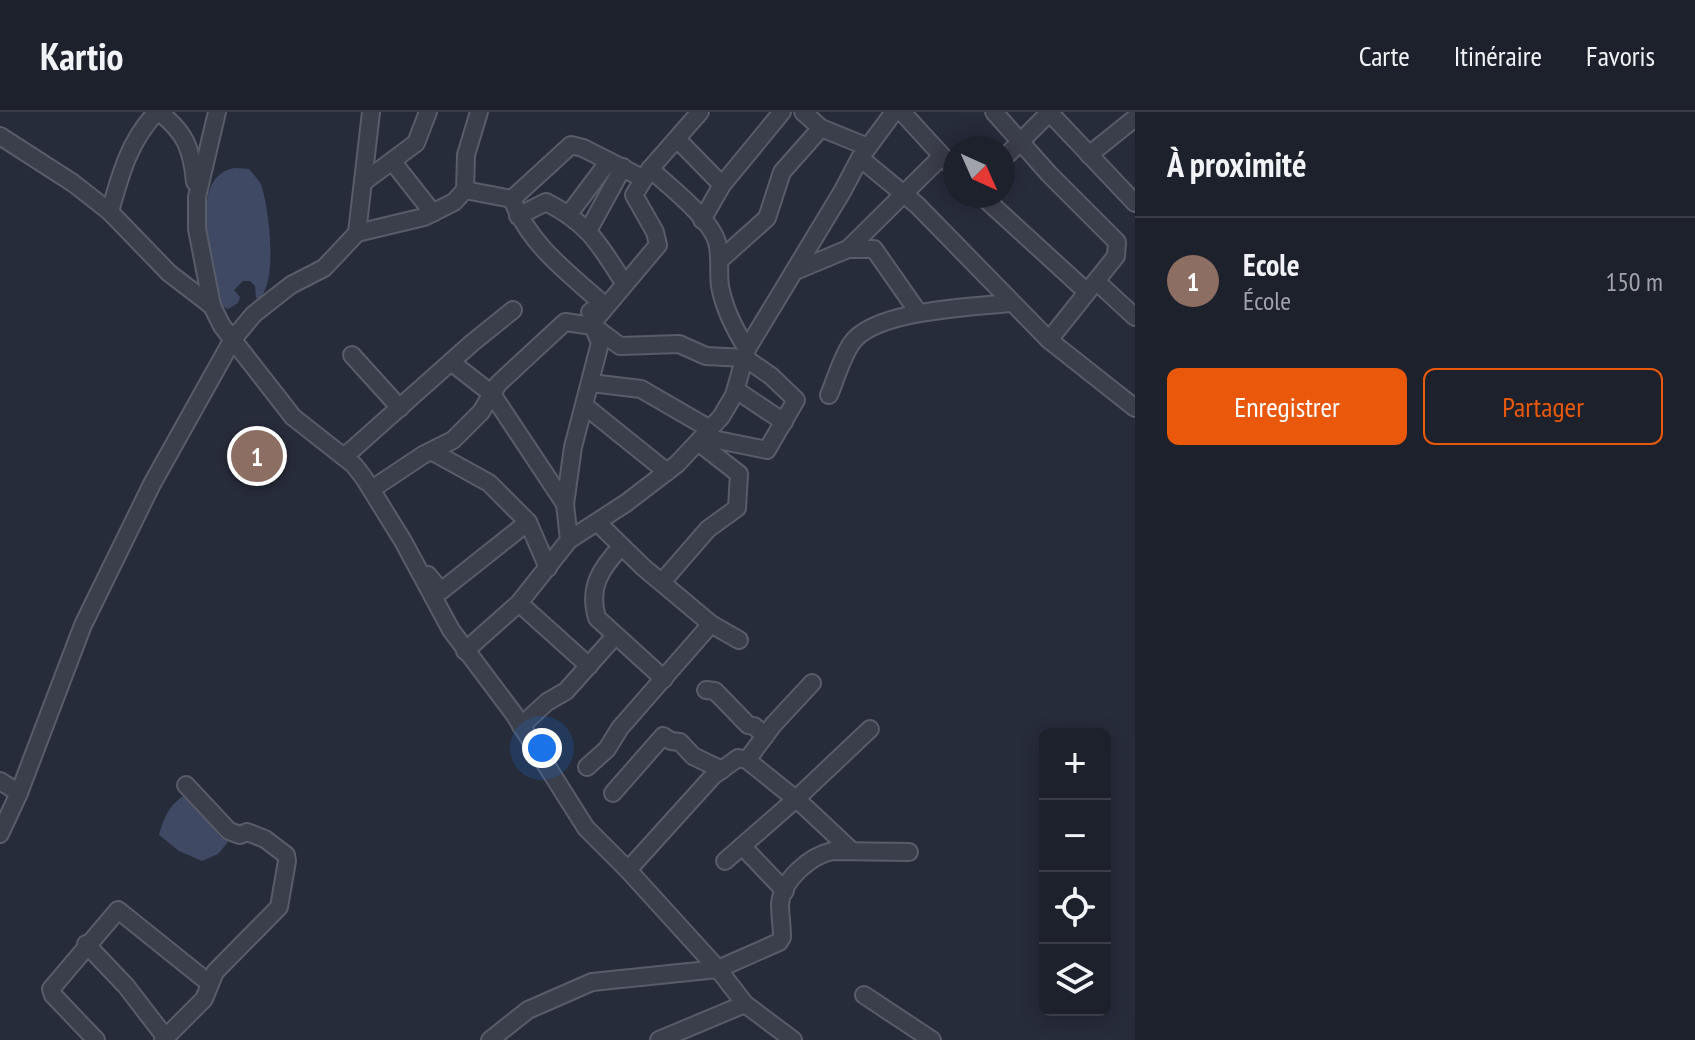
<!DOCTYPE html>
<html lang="fr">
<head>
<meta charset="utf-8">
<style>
	body { margin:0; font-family:"PT Sans Narrow",sans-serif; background:#2a2e38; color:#f1f3f6 }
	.controls { position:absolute; right:24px; bottom:24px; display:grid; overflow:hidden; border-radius:12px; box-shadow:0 4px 20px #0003 }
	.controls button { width:72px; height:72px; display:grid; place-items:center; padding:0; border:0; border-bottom:2px solid #3b3e48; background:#1d212c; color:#f1f3f6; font:40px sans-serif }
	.compass { position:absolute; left:943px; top:24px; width:72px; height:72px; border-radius:50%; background:#1d212c; box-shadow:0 4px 20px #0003; rotate:135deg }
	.you { position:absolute; left:542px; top:636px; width:28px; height:28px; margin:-20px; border:6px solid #fff; border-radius:50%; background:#1a73e8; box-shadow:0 0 0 12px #1a73e833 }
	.badge { display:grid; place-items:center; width:52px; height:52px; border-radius:50%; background:#ea580c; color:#fff; font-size:26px; font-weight:700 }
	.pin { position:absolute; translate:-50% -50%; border:4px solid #fff; box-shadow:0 2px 8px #0006 }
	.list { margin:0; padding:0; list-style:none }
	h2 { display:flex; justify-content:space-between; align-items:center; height:104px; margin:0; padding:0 32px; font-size:34px }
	h2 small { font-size:26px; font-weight:400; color:#a0a3a9 }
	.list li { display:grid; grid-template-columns:52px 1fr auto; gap:24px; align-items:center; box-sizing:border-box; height:128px; padding:0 32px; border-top:2px solid #3b3e48 }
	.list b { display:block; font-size:30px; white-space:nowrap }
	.list p { margin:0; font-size:26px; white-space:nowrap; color:#a0a3a9 }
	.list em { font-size:26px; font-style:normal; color:#a0a3a9 }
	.actions { display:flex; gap:16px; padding:24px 32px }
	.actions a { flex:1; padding:18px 0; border:2px solid #ea580c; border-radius:12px; text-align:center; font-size:28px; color:#ea580c }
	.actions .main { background:#ea580c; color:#fff }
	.icon { flex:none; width:44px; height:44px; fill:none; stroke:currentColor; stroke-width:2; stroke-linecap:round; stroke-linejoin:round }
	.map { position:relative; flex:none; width:1135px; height:928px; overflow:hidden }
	header { display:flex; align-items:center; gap:48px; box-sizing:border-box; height:112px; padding:0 40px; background:#1d212c; border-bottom:2px solid #3b3e48 }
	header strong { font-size:38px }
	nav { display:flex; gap:44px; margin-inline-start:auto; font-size:28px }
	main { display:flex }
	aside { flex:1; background:#1d212c }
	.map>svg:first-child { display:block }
	.water { fill:#404964 }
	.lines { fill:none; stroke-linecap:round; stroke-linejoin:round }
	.street-casing { stroke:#595c69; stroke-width:20 }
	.street { stroke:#3b3e4b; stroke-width:16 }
</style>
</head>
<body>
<header>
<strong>Kartio</strong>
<nav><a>Carte</a><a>Itinéraire</a><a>Favoris</a></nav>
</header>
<main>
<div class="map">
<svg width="1135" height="928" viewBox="0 0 1135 928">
	<rect width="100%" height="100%" fill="#272c3b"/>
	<!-- water -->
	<g class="water">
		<path d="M234 56 249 57C253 62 258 67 261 72 269 96 278 168 260 186H256L255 174 250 169H243L234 178 240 185 238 191 228 197 222 194C215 161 184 65 234 56Z"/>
		<path d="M183 684 190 685 218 716V723L228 730 218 742 202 749 179 739 159 723C164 706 168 695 183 684Z"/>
	</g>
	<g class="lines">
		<!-- street casing -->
		<g class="street-casing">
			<g id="street">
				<path d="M159 0C185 20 192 37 195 70"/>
				<polyline points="217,0 197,85 197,117 212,194 222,214 293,305 354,353 364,366 403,429 451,518 514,602 586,716 628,758 718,857 745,892 793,928"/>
				<polyline points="803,0 821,16 868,35"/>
				<polyline points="902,0 955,58"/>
				<polyline points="994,0 1049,62 1117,130 1116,144 1049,228"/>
				<polyline points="1049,0 1135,91"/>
				<polyline points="0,24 73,71 110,100 169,161 212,194"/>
				<polyline points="677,27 722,73"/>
				<polyline points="1089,43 1135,6"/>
				<polyline points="1005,45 1050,0"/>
				<polyline points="860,46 917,93 1049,228 1135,296"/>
				<polyline points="392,49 433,101"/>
				<path d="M650 57C669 74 710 106 717 130 721 145 718 160 720 174 724 197 735 218 747 237"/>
				<polyline points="365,69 416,31 428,0"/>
				<polyline points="465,78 512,87 571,33 583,36 644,67"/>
				<polyline points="982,84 1087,180"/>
				<path d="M512 87C529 132 567 160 602 191L590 200"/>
				<path d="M110 100C120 63 130 27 157 0"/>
				<polyline points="569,102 609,49"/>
				<path d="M518 104 546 90C588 111 600 133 624 171"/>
				<polyline points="702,108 722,73 782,0"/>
				<polyline points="588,119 623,55"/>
				<polyline points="357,121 371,0"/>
				<polyline points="848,137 874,137 918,200"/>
				<polyline points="720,148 767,106 782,60 821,16"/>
				<polyline points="795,159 848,137 942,44"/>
				<polyline points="1096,169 1135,205"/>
				<polyline points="352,243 400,296"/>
				<polyline points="451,250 492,282 565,392"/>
				<polyline points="591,271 641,277 710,317"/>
				<polyline points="736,278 784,310"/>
				<path d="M829 283C836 267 841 247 851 232 873 198 972 195 1010 191"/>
				<polyline points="585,294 667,360"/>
				<polyline points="433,340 489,371 528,410 548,456"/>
				<polyline points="344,345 472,231 513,198"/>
				<polyline points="372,377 423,343 453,328 481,300 498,272 565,210 593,214 620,234 679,232 706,244 745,246 771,264 796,288 767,338 703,325"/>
				<polyline points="597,410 643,455 711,512 739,528"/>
				<polyline points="569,428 565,392 573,335 600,231 593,214 594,209 658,133 655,120 634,83 650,57 700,0"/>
				<path d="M621 435C601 456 588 475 597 506L664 567"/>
				<polyline points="428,463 441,479 528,410"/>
				<polyline points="662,470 708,417 737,396 739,362 698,330"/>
				<polyline points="519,491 589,554"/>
				<polyline points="465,539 519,491 569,428 626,391 677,352 721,305 734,283 747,237 842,80 860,46 894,0"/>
				<polyline points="706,578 715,579 748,613 754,614 765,624"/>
				<polyline points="521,614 547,590 566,579 615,524"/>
				<polyline points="747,648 773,613 812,571"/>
				<polyline points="587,655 607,637 620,616 711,512"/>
				<polyline points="0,669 19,681"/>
				<polyline points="613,681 663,624 671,629 680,630 693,644 722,658"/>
				<polyline points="0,722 19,681 83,513 152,372 233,227 254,202 291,173 324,156 357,121 424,105 454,90 465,78 466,43 479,0"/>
				<polyline points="742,734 785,779"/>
				<polyline points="725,749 796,687 870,617"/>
				<polyline points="628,758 713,664 738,646 747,648 803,693 852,739"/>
				<polyline points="86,832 126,874 166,926"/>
				<polyline points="864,883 932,928"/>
				<polyline points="96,928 53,883 51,877 118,798 209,871"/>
				<polyline points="163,928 204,887 215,860 279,795 287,749 286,743 265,727 247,720 240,723 229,719 186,673"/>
				<path d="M490 928 528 898 592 870 718 857 779 830 782 825C782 814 780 803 780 792 782 768 810 744 832 739L909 740"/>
				<polyline points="659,928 745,892"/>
			</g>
		</g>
		<!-- street -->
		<use href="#street" class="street"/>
	</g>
</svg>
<div class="controls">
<button>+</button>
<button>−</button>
<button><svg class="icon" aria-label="locate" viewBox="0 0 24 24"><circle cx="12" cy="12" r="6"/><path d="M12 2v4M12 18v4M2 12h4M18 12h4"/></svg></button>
<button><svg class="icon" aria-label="layers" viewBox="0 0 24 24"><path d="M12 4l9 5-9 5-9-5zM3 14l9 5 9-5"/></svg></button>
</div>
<svg class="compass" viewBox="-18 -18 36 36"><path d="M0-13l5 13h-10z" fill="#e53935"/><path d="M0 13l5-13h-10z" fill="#a0a3a9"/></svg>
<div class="you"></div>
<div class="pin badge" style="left:257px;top:344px;background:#8d6e63">1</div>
</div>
<aside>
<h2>À proximité<small></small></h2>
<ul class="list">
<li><span class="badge" style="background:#8d6e63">1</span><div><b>Ecole</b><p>École</p></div><em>150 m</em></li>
</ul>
<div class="actions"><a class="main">Enregistrer</a><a>Partager</a></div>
</aside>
</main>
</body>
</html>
